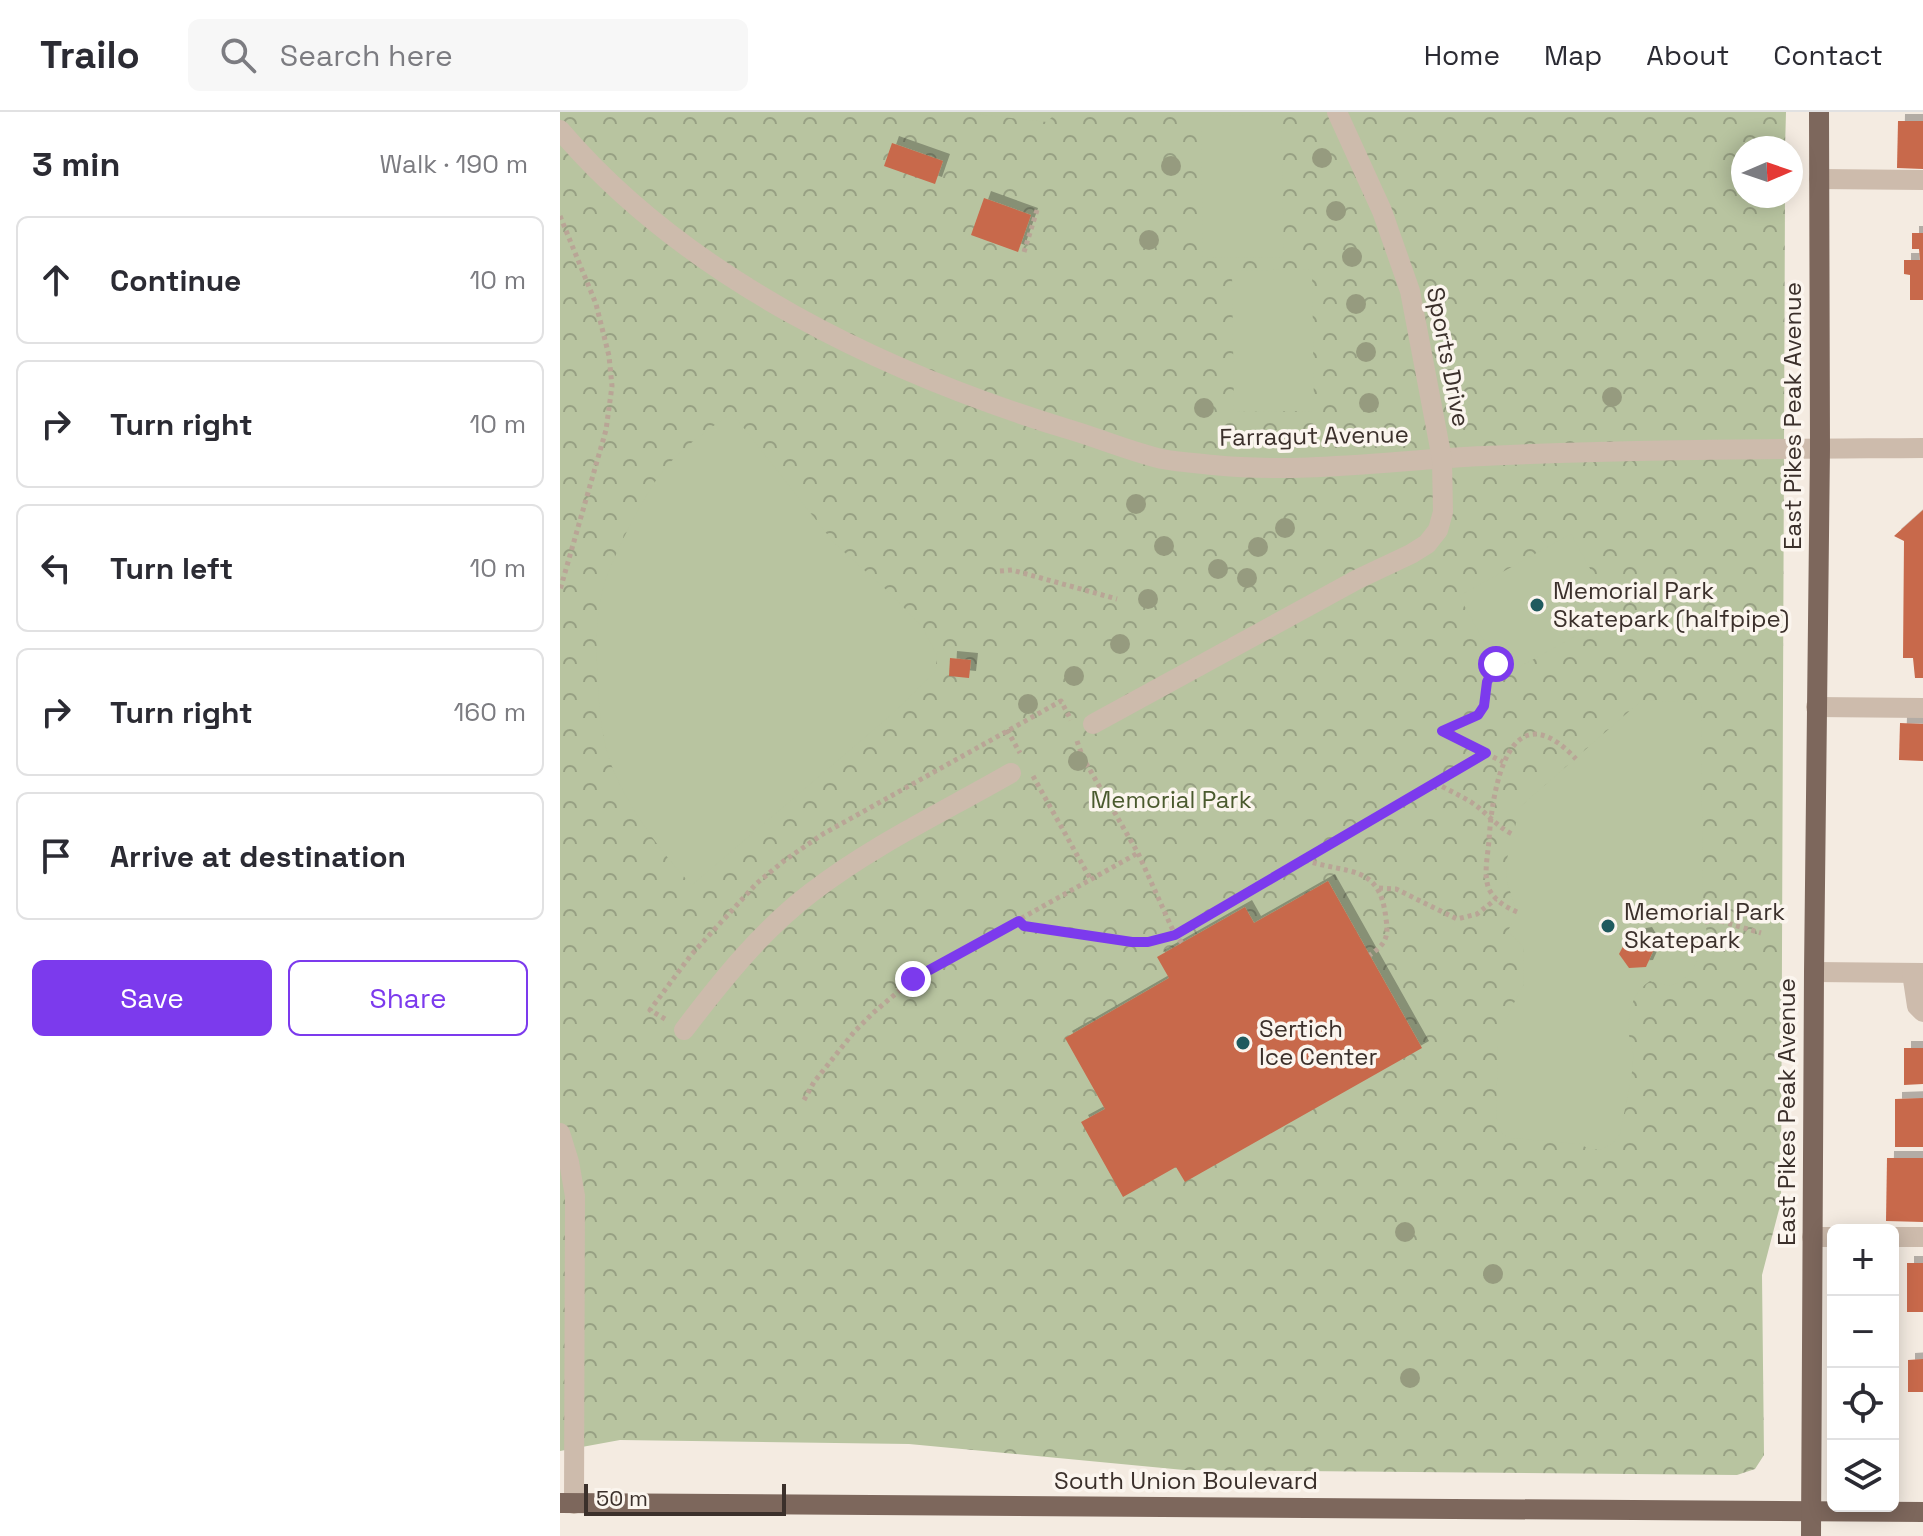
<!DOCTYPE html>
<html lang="en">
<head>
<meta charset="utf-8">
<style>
	body { margin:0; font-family:"Space Grotesk",sans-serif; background:#f7f7f7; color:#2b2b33 }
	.controls { position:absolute; right:24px; bottom:24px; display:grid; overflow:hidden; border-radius:12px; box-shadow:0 4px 20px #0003 }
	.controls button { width:72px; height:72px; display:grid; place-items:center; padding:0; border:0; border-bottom:2px solid #e1e1e2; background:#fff; color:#2b2b33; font:40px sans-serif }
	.compass { position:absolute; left:1171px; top:24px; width:72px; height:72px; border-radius:50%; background:#fff; box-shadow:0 4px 20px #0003; rotate:88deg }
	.scale { position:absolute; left:24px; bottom:20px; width:202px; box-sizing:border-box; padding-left:8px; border:4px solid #3b302b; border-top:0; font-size:22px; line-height:28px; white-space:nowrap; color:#3b302b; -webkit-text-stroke:6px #fbf5ee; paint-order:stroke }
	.stop { position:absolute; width:24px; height:24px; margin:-18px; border:6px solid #7c3aed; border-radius:50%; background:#fff }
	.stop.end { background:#7c3aed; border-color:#fff; box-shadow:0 2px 8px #0008 }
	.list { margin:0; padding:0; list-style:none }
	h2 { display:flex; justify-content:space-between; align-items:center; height:104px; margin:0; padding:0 32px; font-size:34px }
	h2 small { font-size:26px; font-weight:400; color:#7c7c81 }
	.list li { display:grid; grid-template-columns:52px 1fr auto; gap:24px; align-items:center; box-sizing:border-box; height:128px; margin:0 16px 16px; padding:0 16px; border:2px solid #e1e1e2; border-radius:12px }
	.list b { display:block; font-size:30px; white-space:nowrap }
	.list em { font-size:26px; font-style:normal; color:#7c7c81 }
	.actions { display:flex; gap:16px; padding:24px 32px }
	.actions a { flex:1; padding:18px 0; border:2px solid #7c3aed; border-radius:12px; text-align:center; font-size:28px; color:#7c3aed }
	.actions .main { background:#7c3aed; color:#fff }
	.icon { flex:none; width:44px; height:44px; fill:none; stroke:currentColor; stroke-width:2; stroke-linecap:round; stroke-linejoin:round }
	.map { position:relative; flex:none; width:1363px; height:1424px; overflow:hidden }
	header { display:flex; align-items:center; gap:48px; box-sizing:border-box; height:112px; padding:0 40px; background:#fff; border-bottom:2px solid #e1e1e2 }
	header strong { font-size:38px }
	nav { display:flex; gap:44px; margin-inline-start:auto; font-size:28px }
	.search { width:560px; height:72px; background:#f7f7f7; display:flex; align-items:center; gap:20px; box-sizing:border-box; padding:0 28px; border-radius:12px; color:#7c7c81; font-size:30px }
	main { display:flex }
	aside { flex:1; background:#fff }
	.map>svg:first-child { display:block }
	.park { fill:url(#park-crowns) }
	.pitch { fill:#b8c4a0 }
	.building { fill:#c8694b; filter:url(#shadow) }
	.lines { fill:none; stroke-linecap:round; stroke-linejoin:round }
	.path { stroke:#b9a596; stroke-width:5; stroke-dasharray:4 4; stroke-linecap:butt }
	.minor { stroke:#cdbbac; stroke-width:20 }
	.major { stroke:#7d675c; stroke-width:20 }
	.tree { fill:#969b7f }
	.route { stroke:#7c3aed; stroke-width:10 }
	.poi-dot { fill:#1f5a5e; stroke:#fbf5ee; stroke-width:3 }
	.labels { text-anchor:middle; stroke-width:7; stroke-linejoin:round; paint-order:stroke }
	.street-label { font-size:24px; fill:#3b302b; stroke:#fbf5ee }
	.poi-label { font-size:24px; fill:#3b302b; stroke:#fbf5ee; text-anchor:start }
	.park-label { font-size:24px; fill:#4a5a2e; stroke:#fbf5ee }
</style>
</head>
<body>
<header>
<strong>Trailo</strong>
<div class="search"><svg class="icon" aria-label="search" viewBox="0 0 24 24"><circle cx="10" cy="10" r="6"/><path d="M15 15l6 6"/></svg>Search here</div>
<nav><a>Home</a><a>Map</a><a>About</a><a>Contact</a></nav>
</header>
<main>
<aside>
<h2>3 min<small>Walk · 190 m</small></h2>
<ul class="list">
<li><svg class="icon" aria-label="ahead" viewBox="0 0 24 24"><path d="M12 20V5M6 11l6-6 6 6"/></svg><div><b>Continue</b></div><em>10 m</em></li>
<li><svg class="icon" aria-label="right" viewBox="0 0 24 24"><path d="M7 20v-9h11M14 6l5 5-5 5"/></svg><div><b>Turn right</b></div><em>10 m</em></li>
<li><svg class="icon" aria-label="left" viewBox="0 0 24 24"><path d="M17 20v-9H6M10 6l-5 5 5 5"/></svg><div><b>Turn left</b></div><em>10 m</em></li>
<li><svg class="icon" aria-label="right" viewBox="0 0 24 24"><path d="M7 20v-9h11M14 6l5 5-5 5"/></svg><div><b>Turn right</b></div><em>160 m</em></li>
<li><svg class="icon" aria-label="arrive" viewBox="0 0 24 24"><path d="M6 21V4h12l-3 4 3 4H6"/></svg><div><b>Arrive at destination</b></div></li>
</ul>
<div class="actions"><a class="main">Save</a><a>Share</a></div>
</aside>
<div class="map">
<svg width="1363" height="1424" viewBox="0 0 1363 1424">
	<defs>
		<pattern id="park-crowns" width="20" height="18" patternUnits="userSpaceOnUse" patternTransform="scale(2)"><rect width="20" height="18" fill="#b8c4a0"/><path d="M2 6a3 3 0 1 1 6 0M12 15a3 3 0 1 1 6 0" fill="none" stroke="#97a083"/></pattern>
		<filter id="shadow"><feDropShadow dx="7" dy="-7" stdDeviation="0" flood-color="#0004"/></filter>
	</defs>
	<rect width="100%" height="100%" fill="#f4ebe1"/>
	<!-- park -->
	<polygon class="park" points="0,0 1226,0 1225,36 1183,36 1183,84 1225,84 1221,1090 1202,1163 1204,1343 1195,1357 1177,1363 624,1358 349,1332 60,1328 0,1339"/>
	<!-- pitch -->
	<g class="pitch">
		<polygon points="396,0 497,0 487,10"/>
		<polygon points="721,3 724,145 643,146 641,4"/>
		<polygon points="752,157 754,299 674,300 672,159"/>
		<path d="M172 301 274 431 332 483 362 515 377 543 375 560 331 603 132 773C100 740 57 681 46 636 39 608 38 579 37 551 36 526 37 497 44 473 54 442 80 391 99 364 118 338 146 319 172 301Z"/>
		<polygon points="1011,422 1055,502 943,564 899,484"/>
		<path d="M1082 588 1141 591 1143 802 1148 825 1132 860 1120 870 1109 874 1090 869C1072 880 1067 903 1069 923 1070 929 1073 935 1073 942 1074 963 1064 999 1060 1022L1053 1031 1042 1037 1031 1038 1020 1032 951 1026 943 1023 936 1005 938 934 944 910 964 872 963 835 948 819 957 800 947 770 946 751 960 695Z"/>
	</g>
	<!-- building -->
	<g class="building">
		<polygon points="1338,9 1363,9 1363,57 1337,56"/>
		<polygon points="332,31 383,49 375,72 324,54"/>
		<polygon points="424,86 471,103 458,140 411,123"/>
		<polygon points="1352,121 1363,121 1363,188 1350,188 1350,163 1344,162 1344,148 1360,148 1359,137 1352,137"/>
		<polygon points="1363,398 1363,566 1355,566 1353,546 1343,546 1344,429 1334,424"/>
		<polygon points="390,546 411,548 409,566 389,564"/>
		<polygon points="1340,611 1363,612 1363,649 1339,648"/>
		<polygon points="768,769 862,936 625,1070 616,1055 563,1085 521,1010 545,997 505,926 609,866 597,845 685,795 694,811"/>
		<polygon points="1085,822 1094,837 1086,855 1069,856 1059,842 1068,825"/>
		<polygon points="1344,936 1363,936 1363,972 1344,973"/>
		<polygon points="1363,986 1363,1035 1335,1035 1335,987"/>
		<polygon points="1327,1046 1363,1046 1363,1110 1326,1109"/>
		<rect x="1347" y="1151" width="16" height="49"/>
		<polygon points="1363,1247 1363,1280 1348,1280 1348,1248"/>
	</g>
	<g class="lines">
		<!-- path -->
		<g class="path">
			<polyline points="0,104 36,192 49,244 52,274 46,318 0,478"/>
			<polyline points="464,140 477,98"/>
			<polyline points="440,459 452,458 557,487"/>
			<polyline points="447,618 460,641"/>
			<polyline points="882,619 918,603 924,594 927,570 936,552"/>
			<polyline points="883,620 943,650"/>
			<polyline points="517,629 523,646 578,741 615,823 622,831"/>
			<polyline points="473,664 531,768"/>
			<path d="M875 671C887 677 899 683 911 690 926 700 936 714 952 722"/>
			<path d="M745 748C788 763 820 751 826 807 829 826 825 832 810 843"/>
			<polyline points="819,776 836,777 897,807 917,802 936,787"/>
			<path d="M957 800C946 795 935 789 929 777 923 763 928 743 929 728 932 680 948 574 1016 647"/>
			<polyline points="459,809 464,814 572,830 588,830 615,823 926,641"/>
			<polyline points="1145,810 1157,808 1201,821"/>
			<polyline points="105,907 90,898 131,843 197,771 225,748 263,722 501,589 511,608"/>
			<polyline points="244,988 254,970 294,920 313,901 353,867 578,741"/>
		</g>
		<!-- minor -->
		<g class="minor">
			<path d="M0 18C127 167 326 262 511 318 541 327 572 340 602 347 618 350 636 351 653 353 743 362 834 348 924 344 1070 337 1217 337 1363 336"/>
			<polyline points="1259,67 1363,68"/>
			<polyline points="1256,595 1363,596"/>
			<polyline points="533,612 798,467 851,442 867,432 878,418 883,400 882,347 850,179 822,99 777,0"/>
			<polyline points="1254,860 1363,861"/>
			<polyline points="1352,861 1357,894 1363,900"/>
			<path d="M124 918C162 868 202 818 252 780 313 733 385 699 451 661"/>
			<polyline points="0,1021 9,1050 15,1084 14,1392"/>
			<polyline points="1252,1125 1273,1125"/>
			<polyline points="1333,1125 1363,1125"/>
		</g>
		<!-- major -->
		<g class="major">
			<polyline points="0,1391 1363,1400"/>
			<polyline points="1251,1424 1254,860 1260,336 1259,0"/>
		</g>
	</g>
	<!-- trees -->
	<g class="tree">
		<circle cx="762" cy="46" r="10"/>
		<circle cx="611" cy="54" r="10"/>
		<circle cx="776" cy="99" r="10"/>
		<circle cx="589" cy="128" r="10"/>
		<circle cx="792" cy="145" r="10"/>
		<circle cx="796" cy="192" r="10"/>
		<circle cx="806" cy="240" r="10"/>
		<circle cx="1052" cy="285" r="10"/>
		<circle cx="809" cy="291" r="10"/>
		<circle cx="644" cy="296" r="10"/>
		<circle cx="576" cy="392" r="10"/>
		<circle cx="725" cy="416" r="10"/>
		<circle cx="604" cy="434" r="10"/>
		<circle cx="698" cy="435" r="10"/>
		<circle cx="658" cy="457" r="10"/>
		<circle cx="687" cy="466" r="10"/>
		<circle cx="588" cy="487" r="10"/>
		<circle cx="560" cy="532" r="10"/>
		<circle cx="514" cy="564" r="10"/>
		<circle cx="468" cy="592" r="10"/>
		<circle cx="518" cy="649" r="10"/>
		<circle cx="845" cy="1120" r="10"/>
		<circle cx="933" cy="1162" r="10"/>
		<circle cx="850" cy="1266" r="10"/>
	</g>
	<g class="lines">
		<!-- route -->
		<polyline class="route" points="353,867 459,809 464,814 572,830 588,830 615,823 926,641 882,619 918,603 924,594 927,570 936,552"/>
	</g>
	<!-- markers -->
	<g class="poi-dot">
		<circle cx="977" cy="493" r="8"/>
		<circle cx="1048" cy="814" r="8"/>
		<circle cx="683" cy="931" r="8"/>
	</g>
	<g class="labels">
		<!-- street labels -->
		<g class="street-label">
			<text transform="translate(888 245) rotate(79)" y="8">Sports Drive</text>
			<text transform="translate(1233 304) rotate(-90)" y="8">East Pikes Peak Avenue</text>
			<text transform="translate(754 324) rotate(-1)" y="8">Farragut Avenue</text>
			<text transform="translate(1227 1000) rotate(-90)" y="8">East Pikes Peak Avenue</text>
			<text x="626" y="1377">South Union Boulevard</text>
		</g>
		<!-- poi labels -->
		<g class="poi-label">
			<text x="993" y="487">Memorial Park<tspan x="993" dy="28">Skatepark (halfpipe)</tspan></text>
			<text x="1064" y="808">Memorial Park<tspan x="1064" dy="28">Skatepark</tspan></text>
			<text x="699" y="925">Sertich<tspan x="699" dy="28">Ice Center</tspan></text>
		</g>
		<!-- park labels -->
		<g class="park-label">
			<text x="611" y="696">Memorial Park</text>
		</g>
	</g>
</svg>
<div class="controls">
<button>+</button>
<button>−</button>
<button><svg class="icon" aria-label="locate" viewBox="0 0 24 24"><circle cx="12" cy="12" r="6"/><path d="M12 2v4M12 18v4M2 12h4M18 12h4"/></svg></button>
<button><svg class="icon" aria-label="layers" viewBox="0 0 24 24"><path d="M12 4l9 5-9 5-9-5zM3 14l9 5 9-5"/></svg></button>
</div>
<svg class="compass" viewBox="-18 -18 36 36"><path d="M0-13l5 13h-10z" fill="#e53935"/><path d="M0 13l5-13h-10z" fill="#7c7c81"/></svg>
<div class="scale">50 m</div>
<div class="stop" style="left:936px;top:552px"></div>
<div class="stop end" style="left:353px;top:867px"></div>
</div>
</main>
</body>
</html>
